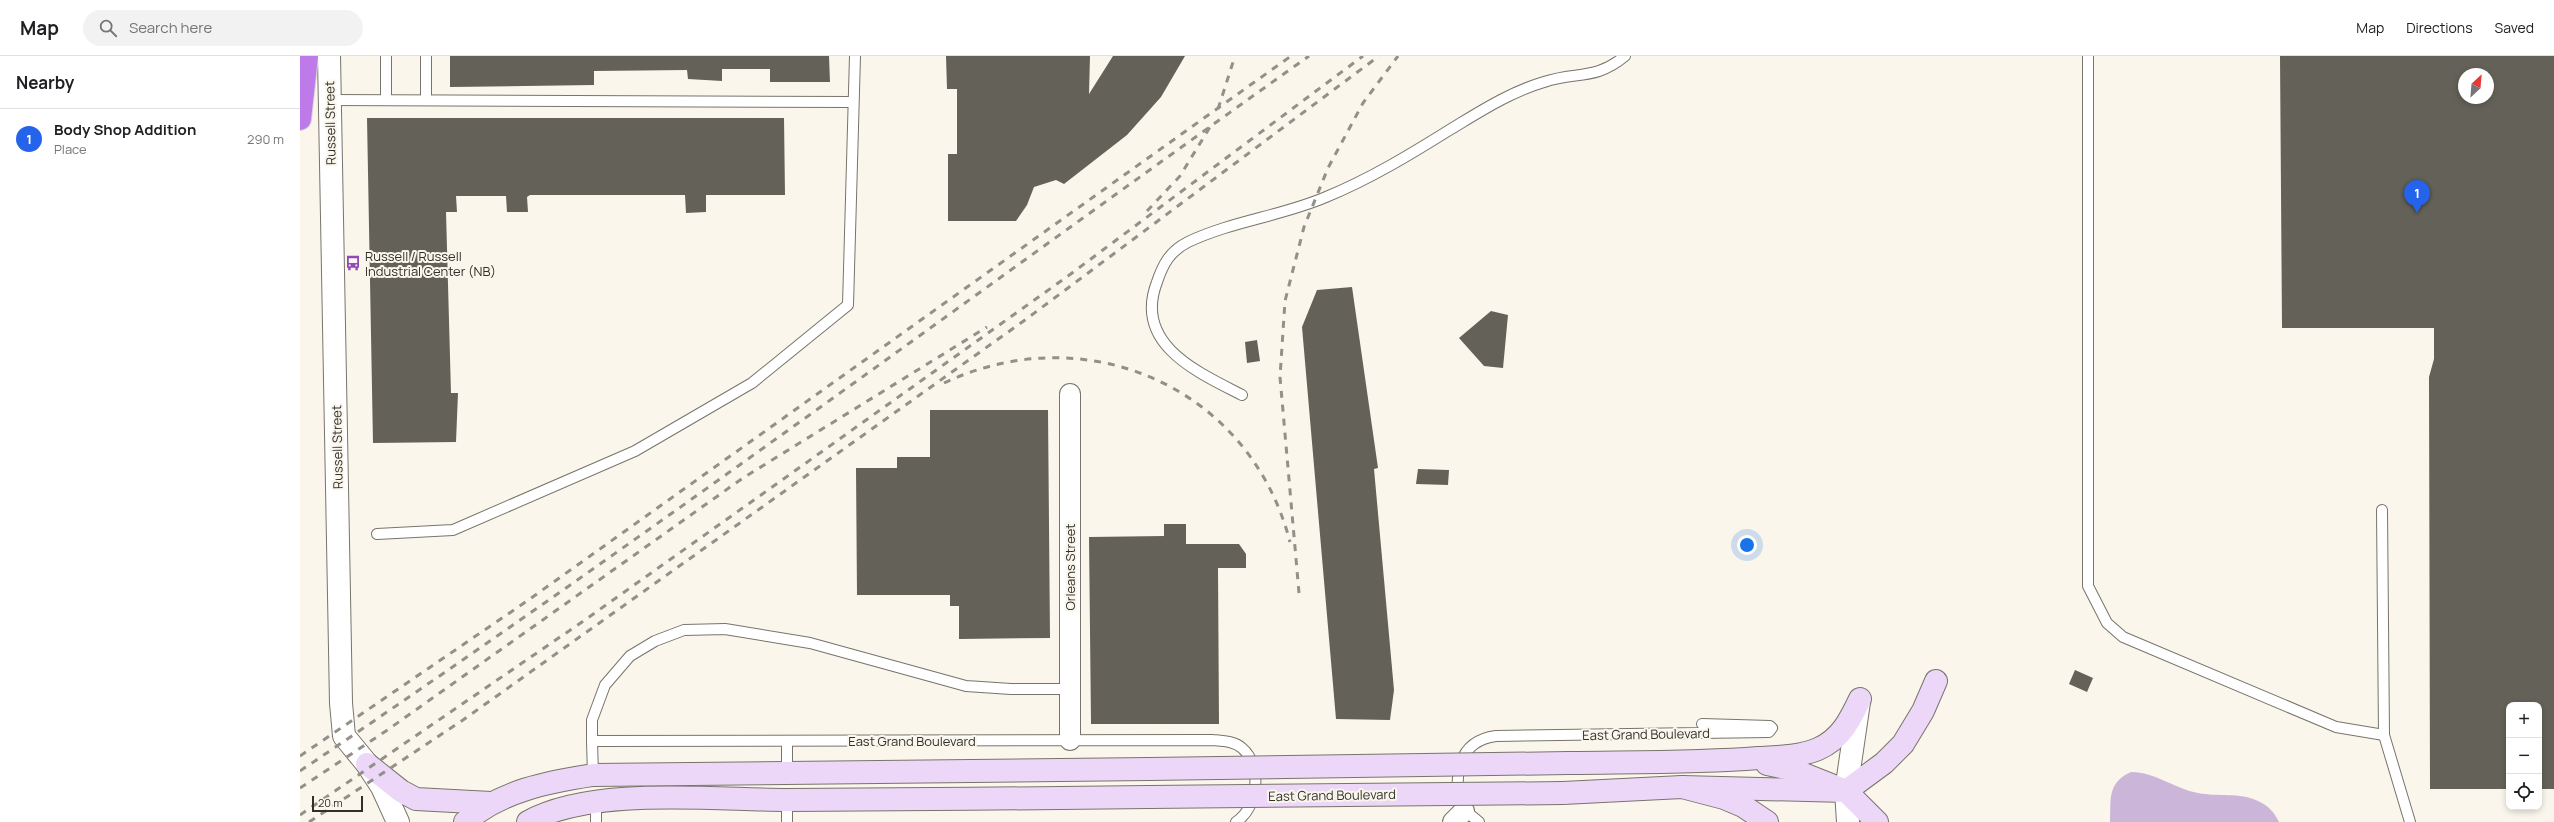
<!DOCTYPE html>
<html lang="en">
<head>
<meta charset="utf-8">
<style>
	body { margin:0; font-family:Manrope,sans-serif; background:#f2f2f2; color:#202124 }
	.controls { position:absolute; right:12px; bottom:12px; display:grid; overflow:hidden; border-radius:8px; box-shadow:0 2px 6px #0003 }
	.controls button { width:36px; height:36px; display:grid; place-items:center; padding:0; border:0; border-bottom:1px solid #e0e0e0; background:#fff; color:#202124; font:20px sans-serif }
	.compass { position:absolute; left:2158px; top:12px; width:36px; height:36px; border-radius:50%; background:#fff; box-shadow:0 2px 6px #0003; rotate:26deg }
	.scale { position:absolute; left:12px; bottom:10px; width:51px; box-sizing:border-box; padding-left:4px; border:2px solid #302f2b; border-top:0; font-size:11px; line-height:14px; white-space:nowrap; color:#302f2b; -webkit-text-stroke:3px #faf6ec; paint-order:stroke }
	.you { position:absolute; left:1447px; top:489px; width:14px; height:14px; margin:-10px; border:3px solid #fff; border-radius:50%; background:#1a73e8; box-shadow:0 0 0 6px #1a73e833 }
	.badge { display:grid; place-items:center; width:26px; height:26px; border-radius:50%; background:#2563eb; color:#fff; font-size:13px; font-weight:700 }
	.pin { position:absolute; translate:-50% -33px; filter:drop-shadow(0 1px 2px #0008) }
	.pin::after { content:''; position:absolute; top:21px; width:14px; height:12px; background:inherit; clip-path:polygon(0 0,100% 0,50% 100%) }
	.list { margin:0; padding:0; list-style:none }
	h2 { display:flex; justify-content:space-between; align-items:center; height:52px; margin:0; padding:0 16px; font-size:17px }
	h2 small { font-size:13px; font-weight:400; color:#757577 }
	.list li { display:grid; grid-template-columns:26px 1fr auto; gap:12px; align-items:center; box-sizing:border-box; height:60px; padding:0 16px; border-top:1px solid #e0e0e0 }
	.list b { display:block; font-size:15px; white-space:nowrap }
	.list p { margin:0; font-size:13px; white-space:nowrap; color:#757577 }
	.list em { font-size:13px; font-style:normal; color:#757577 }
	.icon { flex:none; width:22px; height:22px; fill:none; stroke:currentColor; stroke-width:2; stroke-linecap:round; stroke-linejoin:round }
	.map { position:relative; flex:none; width:2254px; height:766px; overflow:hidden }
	header { display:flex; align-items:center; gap:24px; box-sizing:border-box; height:56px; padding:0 20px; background:#fff; border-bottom:1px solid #e0e0e0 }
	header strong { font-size:19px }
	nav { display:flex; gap:22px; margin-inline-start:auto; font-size:14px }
	.search { width:280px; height:36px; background:#f2f2f2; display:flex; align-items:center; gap:10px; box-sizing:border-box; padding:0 14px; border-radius:22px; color:#757577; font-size:15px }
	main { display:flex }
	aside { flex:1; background:#fff }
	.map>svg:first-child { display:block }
	.water { fill:#cbb6da }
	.building { fill:#646158; fill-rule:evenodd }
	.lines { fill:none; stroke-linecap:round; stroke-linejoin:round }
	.service-casing { stroke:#78746b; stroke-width:12 }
	.minor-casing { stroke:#78746b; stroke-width:22 }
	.tertiary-casing { stroke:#78746b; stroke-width:24 }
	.secondary-casing { stroke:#78746b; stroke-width:24 }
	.motorway-casing { stroke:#d6d5d5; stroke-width:24 }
	.service { stroke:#fff; stroke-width:10 }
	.minor { stroke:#fff; stroke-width:20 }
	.tertiary { stroke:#fff; stroke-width:22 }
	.secondary { stroke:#ecd7f9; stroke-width:22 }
	.motorway { stroke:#bf7aea; stroke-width:22 }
	.rail { stroke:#939089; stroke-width:3; stroke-dasharray:7 7; stroke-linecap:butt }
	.secondary-bridge-casing { stroke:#78746b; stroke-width:24; stroke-linecap:butt }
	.secondary-bridge { stroke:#ecd7f9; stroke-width:22 }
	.labels { text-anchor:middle; stroke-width:4; stroke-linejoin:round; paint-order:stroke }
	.street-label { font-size:13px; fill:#302f2b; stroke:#faf6ec }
	.poi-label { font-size:13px; fill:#302f2b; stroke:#faf6ec; text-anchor:start }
</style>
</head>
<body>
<header>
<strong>Map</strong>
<div class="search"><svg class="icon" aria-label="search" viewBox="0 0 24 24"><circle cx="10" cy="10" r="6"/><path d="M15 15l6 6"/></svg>Search here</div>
<nav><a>Map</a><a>Directions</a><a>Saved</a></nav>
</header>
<main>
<aside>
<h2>Nearby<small></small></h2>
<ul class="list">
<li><span class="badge">1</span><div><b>Body Shop Addition</b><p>Place</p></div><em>290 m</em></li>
</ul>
</aside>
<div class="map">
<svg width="2254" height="766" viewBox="0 0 2254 766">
	<rect width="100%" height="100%" fill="#faf6ec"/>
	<!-- water -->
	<path class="water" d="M1831 716C1855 716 1875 733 1898 737 1917 741 1940 736 1958 745 1969 750 1974 756 1979 766H1810C1811 743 1807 727 1831 716Z"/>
	<!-- building -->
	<g class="building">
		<polygon points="150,0 529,0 530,26 470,26 470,13 422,13 422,25 388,23 387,14 294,15 294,29 150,31"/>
		<polygon points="646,0 790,0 789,38 813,0 885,0 861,41 827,79 764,128 756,124 734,131 727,149 716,165 648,165 648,98 657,98 657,33 647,33"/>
		<path d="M1980 0H2254V733H2239V649H2209V733H2130L2129 321 2134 303V272H1982ZM2164 18H2188V42H2164Z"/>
		<polygon points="67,62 484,62 485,139 406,139 406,156 386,157 385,139 230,139 227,141 228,156 207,156 206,140 156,140 157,156 146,156 151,337 158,337 156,386 73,387"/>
		<polygon points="1052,231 1078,412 1074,413 1094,634 1090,664 1036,663 1002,271 1017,234"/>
		<polygon points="1191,255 1208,259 1203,312 1184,310 1159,282"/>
		<polygon points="957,284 960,305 947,307 945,286"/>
		<polygon points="630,354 748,354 750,582 659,583 659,550 650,550 650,539 557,539 556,412 597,412 597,401 630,401"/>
		<polygon points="1118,413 1149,414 1148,429 1116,428"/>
		<polygon points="864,468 886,468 886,488 939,488 946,498 946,512 918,512 919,668 791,668 789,481 864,480"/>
		<polygon points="1775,614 1793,622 1787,636 1769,628"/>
	</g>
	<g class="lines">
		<!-- service casing -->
		<g class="service-casing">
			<g id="service">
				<polyline points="86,0 86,44"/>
				<polyline points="1788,0 1788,530 1807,567 1823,581 2036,671 2084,679"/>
				<polyline points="30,44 553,46"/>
				<polyline points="126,44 126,0"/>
				<path d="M942 339C897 316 833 288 857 226 863 208 870 195 888 186 932 165 982 160 1026 141 1070 123 1111 98 1151 73 1181 55 1210 36 1244 26 1276 15 1295 25 1325 0"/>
				<polyline points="2082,454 2084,679 2110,766"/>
				<polyline points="77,478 153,474 335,395 452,327 548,249 555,0"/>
				<polyline points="292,685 292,664 305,629 330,600 355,585 384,574 425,573 510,587 666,630 711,633 770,633"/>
				<polyline points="487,686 487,717"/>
				<path d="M293 719 292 685 912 684C923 685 934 685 942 692 963 710 958 752 936 766"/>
				<polyline points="487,744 487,766"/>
				<polyline points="296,746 296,766"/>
				<path d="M1179 766 1163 753C1152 722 1157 685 1196 680L1469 676 1472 672 1470 670 1402 668"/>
			</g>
		</g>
		<!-- minor casing -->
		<g class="minor-casing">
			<g id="minor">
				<polyline points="770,338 770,684"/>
				<polyline points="1153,766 1164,755"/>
			</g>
		</g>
		<!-- tertiary casing -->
		<g class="tertiary-casing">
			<g id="tertiary">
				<polyline points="29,0 41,647 44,680 67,708 82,731 98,766"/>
				<polyline points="1548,766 1546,735 1559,646"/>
			</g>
		</g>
		<!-- secondary casing -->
		<g class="secondary-casing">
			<g id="secondary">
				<path d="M1269 707C1332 706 1396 707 1458 702 1478 701 1499 701 1518 693 1541 683 1550 664 1560 643"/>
				<polyline points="67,708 101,735 116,743 191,747"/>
				<polyline points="1467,708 1491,713 1546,735 1577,766"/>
				<polyline points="1382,731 1546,735 1584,707 1603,688 1623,655 1636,625"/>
				<polyline points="1263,737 1382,731 1424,742 1443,750 1467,766"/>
				<path d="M165 766C201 735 247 726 293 719L849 713"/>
				<path d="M228 766C292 730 414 744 488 744 608 744 729 742 849 741"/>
			</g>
		</g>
		<!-- motorway casing -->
		<g class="motorway-casing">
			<polyline id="motorway" points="0,63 7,0"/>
		</g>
		<!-- service -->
		<use href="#service" class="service"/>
		<!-- minor -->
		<use href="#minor" class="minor"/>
		<!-- tertiary -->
		<use href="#tertiary" class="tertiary"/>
		<!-- secondary -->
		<use href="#secondary" class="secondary"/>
		<!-- motorway -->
		<use href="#motorway" class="motorway"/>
		<!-- rail -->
		<g class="rail">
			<polyline points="918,53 935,0"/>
			<polyline points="847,155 880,120 910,71"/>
			<path d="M644 327C786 260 950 331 990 486"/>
			<polyline points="999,537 980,321 985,245 1004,171 1028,112 1063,47 1098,0"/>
			<polyline points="0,700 227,545 991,0"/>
			<path d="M0 715C342 485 673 239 1009 0"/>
			<polyline points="0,732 86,675 443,422 687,271"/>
			<polyline points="0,759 282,566 461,439 768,220 1063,0"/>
			<polyline points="9,766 163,664 725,264 1079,0"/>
		</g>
		<!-- secondary-bridge casing -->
		<g class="secondary-bridge-casing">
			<g id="secondary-bridge">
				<polyline points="849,713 1269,707"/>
				<polyline points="849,741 1263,737"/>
			</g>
		</g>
		<!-- secondary-bridge -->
		<use href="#secondary-bridge" class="secondary-bridge"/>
	</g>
	<!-- icons -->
	<defs>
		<g id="bus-bare" transform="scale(1.2)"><path d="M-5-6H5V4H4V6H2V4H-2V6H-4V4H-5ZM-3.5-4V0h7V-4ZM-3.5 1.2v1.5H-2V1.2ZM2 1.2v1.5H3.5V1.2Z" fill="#9148bb" stroke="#faf6ec" stroke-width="2.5" paint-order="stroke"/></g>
	</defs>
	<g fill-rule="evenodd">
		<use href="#bus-bare" x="53" y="207"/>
	</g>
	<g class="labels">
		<!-- street labels -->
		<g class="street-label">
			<text transform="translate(30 67) rotate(-91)" y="5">Russell Street</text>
			<text transform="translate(37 391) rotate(-91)" y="5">Russell Street</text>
			<text transform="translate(770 511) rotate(-90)" y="5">Orleans Street</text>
			<text transform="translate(1346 678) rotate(-1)" y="5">East Grand Boulevard</text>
			<text x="612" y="690">East Grand Boulevard</text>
			<text transform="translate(1032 739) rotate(-1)" y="5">East Grand Boulevard</text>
		</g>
		<!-- poi labels -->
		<g class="poi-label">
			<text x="65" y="205">Russell / Russell<tspan x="65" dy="15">Industrial Center (NB)</tspan></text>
		</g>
	</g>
</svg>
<div class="controls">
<button>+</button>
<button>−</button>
<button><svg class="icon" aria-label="locate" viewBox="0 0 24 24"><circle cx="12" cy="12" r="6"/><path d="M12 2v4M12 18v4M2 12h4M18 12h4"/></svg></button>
</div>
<svg class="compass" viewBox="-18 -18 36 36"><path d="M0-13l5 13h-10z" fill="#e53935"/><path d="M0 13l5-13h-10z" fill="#757577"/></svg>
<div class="scale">20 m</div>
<div class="you"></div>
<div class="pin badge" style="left:2117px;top:157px">1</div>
</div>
</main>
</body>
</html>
